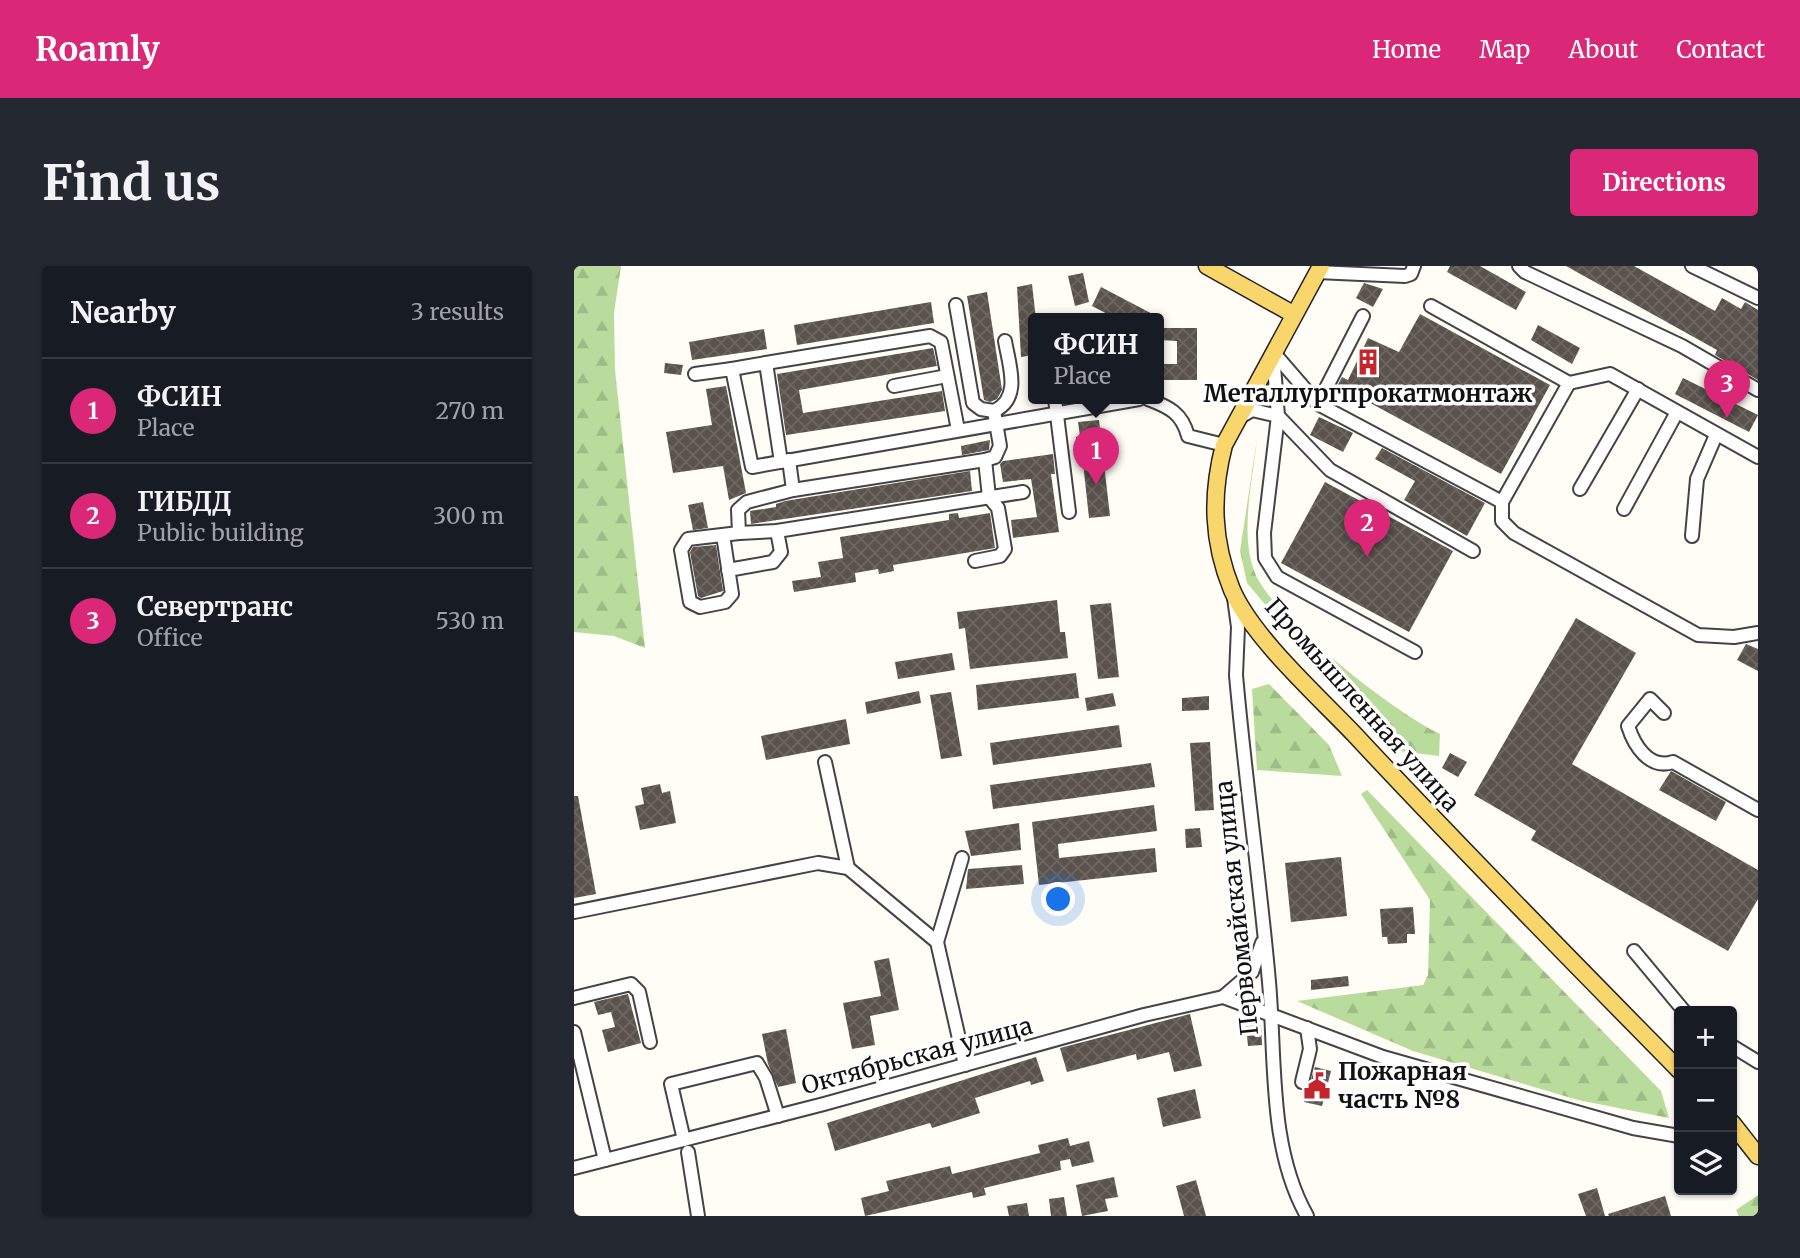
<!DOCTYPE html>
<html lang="en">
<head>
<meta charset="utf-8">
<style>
	body { margin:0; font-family:Merriweather,serif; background:#242831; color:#f1f3f6 }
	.controls { position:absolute; right:21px; bottom:21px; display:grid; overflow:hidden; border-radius:7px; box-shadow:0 2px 5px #0004 }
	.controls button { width:63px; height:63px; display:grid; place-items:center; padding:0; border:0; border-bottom:2px solid #363941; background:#171b24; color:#f1f3f6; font:35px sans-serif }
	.you { position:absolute; left:485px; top:634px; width:24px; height:24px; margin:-18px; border:5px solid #fff; border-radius:50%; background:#1a73e8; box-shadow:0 0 0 10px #1a73e833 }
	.badge { display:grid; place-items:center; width:46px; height:46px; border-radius:50%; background:#db2777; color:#fff; font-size:23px; font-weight:700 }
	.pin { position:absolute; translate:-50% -58px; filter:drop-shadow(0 2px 4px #0008) }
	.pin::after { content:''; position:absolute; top:37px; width:24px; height:21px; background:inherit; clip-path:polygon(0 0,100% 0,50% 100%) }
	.popup { position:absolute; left:454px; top:47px; width:136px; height:91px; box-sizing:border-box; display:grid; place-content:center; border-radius:7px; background:#171b24; filter:drop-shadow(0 2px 5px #0005); font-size:23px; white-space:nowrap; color:#9ea1a6 }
	.popup b { font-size:26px; color:#f1f3f6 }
	.popup::after { content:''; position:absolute; left:50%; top:100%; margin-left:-14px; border:14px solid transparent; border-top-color:#171b24 }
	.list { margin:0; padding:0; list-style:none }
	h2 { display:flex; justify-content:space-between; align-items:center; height:91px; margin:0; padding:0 28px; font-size:30px }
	h2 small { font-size:23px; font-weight:400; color:#9ea1a6 }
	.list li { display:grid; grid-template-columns:46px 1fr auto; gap:21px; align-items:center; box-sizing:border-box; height:105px; padding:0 28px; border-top:2px solid #363941 }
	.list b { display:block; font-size:26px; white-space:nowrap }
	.list p { margin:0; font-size:23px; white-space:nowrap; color:#9ea1a6 }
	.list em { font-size:23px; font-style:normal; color:#9ea1a6 }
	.icon { flex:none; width:38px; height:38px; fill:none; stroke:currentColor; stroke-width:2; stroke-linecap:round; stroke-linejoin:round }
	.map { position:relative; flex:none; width:1184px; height:950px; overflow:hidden; border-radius:7px }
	header { display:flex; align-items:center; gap:42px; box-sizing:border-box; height:98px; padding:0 35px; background:#db2777; color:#fff }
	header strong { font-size:33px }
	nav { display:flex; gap:38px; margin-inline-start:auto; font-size:24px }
	.intro { display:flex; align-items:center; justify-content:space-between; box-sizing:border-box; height:168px; padding:0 42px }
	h1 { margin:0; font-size:49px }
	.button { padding:18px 32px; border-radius:7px; background:#db2777; color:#fff; font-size:24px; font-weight:700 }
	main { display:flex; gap:42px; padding:0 42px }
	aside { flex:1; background:#171b24; border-radius:7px; box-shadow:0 2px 5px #0004 }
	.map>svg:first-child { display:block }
	.forest { fill:url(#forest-firs) }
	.building { fill:url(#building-cross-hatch) }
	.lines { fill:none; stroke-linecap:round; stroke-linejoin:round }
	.minor-casing { stroke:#444; stroke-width:16 }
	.major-casing { stroke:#222; stroke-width:19 }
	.minor { stroke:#fff; stroke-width:12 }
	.major { stroke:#f9d66b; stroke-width:16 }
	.labels { text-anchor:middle; stroke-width:7; stroke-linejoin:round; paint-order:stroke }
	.poi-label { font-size:24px; font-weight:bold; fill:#111; stroke:#fff }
	.street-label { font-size:24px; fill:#111; stroke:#fff }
</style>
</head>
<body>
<header>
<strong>Roamly</strong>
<nav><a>Home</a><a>Map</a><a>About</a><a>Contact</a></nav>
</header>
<div class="intro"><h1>Find us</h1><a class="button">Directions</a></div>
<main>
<aside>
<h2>Nearby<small>3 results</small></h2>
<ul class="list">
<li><span class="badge">1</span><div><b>ФСИН</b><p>Place</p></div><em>270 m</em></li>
<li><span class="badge">2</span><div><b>ГИБДД</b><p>Public building</p></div><em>300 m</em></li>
<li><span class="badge">3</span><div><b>Севертранс</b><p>Office</p></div><em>530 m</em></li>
</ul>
</aside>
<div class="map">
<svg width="1184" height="950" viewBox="0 0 1184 950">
	<defs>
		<pattern id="forest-firs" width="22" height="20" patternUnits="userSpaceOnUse" patternTransform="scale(1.75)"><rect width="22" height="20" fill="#b9dc9c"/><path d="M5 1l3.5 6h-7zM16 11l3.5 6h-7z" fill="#9ebc85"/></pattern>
		<pattern id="building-cross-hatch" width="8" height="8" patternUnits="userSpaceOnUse" patternTransform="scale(1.75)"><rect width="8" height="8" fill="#5a524d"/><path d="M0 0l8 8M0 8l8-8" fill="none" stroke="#6d6662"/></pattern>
	</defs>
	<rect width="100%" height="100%" fill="#fffdf5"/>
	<!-- forest -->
	<g class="forest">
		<polygon points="0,0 47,0 40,47 41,104 71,382 40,370 0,366"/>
		<path d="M683 173C679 213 665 268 681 307 700 353 820 446 866 468L865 490 825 485 740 397 673 317 666 285Z"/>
		<polygon points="695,418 755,479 768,510 683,504 678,423"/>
		<polygon points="793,524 1087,825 1095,852 1004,834 839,785 723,735 849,719 854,709 856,634 787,528"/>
		<polygon points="1184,929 1184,950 1165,950 1162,944"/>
	</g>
	<!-- building -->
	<g class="building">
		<polygon points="876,0 906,0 952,26 942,44 873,6"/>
		<polygon points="992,0 1060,0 1141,45 1148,32 1167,43 1171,36 1184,44 1184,114 1141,89 1143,84"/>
		<polygon points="509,7 515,36 501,40 494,10"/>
		<polygon points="790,17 809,23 799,41 782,32"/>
		<polygon points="458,18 462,53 458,54 459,89 447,91 443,21"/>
		<polygon points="527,21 588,53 543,53 518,40"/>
		<polygon points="413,26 428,124 423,133 416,136 410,134 393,30"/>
		<polygon points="357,36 360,57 223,79 220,59"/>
		<polygon points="846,48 976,119 927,208 789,133 762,122 768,111 774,114 794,72 825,86"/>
		<polygon points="964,59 1006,82 998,98 957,74"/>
		<polygon points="585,62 623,62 623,114 585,114 585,98 603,98 603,75 585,74"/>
		<polygon points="190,63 193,83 118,94 115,76"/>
		<polygon points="359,82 363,100 225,124 229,147 368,125 371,145 212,169 203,108"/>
		<polygon points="91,97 109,99 107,109 90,107"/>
		<polygon points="1109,112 1184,149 1175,166 1101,128"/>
		<polygon points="152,120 172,227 155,234 149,200 99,207 92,166 138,159 132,123"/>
		<polygon points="745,151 779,167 769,186 736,169"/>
		<polygon points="525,154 536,250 515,252 508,187 504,188 502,171 506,170 504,156"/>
		<polygon points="416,174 415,184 388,189 387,180"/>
		<polygon points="808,182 911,237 893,270 830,234 841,215 801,193"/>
		<polygon points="479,188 481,208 477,208 485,266 439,272 437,254 463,251 457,213 429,216 426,198 429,195"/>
		<polygon points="396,205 398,225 177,258 176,245 202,241 202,238 211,235"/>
		<polygon points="751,216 879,285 835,366 707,297"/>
		<polygon points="129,236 134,262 119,264 114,239"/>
		<polygon points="384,247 385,252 416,247 421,282 319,299 320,305 305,308 304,303 281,307 282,316 220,326 218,315 247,311 244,296 269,292 266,271 375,254 375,248"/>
		<polygon points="142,279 149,325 127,332 124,330 116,286 119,281"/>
		<polygon points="483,334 486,366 491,366 494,392 396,403 391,362 385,363 383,346"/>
		<polygon points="537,337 545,411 524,413 516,339"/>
		<polygon points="1002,352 1062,387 998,498 1184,604 1184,633 1154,685 957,574 962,565 900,529"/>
		<polygon points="1172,378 1184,383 1184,405 1163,394"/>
		<polygon points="378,387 381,404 324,413 321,396"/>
		<polygon points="502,407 505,432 404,444 402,419"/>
		<polygon points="345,425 347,437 293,448 291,436"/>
		<polygon points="377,426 388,490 367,493 356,429"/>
		<polygon points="539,427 542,440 513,445 511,432"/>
		<polygon points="635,430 635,444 608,445 608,432"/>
		<polygon points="272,453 276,478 192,494 187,470"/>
		<polygon points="545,459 548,481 419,499 416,477"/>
		<polygon points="636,476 640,544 621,545 616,477"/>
		<polygon points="876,487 893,496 884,511 868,502"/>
		<polygon points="577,497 581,521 419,543 416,519"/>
		<polygon points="1097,505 1152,536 1142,555 1085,524"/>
		<polygon points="86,518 88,527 96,525 102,557 66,564 61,540 70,538 67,522"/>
		<polygon points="0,530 4,530 22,628 0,632"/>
		<polygon points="580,539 583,565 484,578 485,592 581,582 583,606 465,619 458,556"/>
		<polygon points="445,557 447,584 397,590 391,565"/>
		<polygon points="626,562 628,581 612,582 611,563"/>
		<polygon points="767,591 773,650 717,656 711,597"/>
		<polygon points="448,599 450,618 392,623 394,603"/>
		<polygon points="839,641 841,668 833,668 833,677 814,678 813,671 808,671 806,643"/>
		<polygon points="315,692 325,744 296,750 301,779 278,783 269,737 307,730 300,695"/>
		<polygon points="774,710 775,720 737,724 737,714"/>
		<polygon points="54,728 67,777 34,786 28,764 41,761 37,746 24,749 20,736"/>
		<polygon points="616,748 628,800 600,806 595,786 563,794 562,788 493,806 486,782"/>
		<polygon points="687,759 688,779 674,780 672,760"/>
		<polygon points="212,763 222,817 204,821 194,798 188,768"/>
		<polygon points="462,791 470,815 457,819 456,815 401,832 406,847 358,862 356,857 261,885 253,857"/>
		<polygon points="741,801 757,805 748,840 730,836"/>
		<polygon points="621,823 627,852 589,861 583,832"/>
		<polygon points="494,872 496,880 515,875 520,896 498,901 496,893 486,895 487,904 410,922 412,929 399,932 398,926 291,950 287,932 315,925 312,915 376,900 378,908 466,887 464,879"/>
		<polygon points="540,911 544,931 531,933 534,945 508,950 502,919"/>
		<polygon points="622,914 632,950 610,950 602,920"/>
		<polygon points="1023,922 1031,950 1012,950 1004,928"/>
		<polygon points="1091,930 1097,950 1035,950 1034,948"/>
		<polygon points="490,931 493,950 477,950 475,933"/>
		<polygon points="453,937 455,950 435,950 433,940"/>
	</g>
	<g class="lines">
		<!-- minor casing -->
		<g class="minor-casing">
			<g id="minor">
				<polyline points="945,0 951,6 1108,80 1184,124"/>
				<polyline points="1118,0 1184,32"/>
				<polyline points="743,6 831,10 837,8 840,0"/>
				<path d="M382 39 399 137 407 143 420 145C448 132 435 99 431 75"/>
				<polyline points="699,86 744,138 789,50"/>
				<polyline points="699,88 704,150 690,267 691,292 703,311 841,386"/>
				<polyline points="192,97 356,70 367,76 384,164"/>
				<polyline points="158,103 192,97 207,196"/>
				<polyline points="121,108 158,103 178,201 565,133"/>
				<polyline points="995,117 1036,108 1184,191"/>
				<polyline points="320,120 373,110"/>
				<polyline points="481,133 495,246"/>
				<path d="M574 133C595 141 608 147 614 170L650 179"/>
				<polyline points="744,138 928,236 995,117 857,40"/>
				<polyline points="666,151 678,144 704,150 756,204 899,285"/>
				<polyline points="215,194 219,224 411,194 421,191 426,180 420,145"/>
				<polyline points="1006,223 1064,123"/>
				<polyline points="928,236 928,255 940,267 1124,369 1160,371 1184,367"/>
				<polyline points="1050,243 1103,146"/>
				<polyline points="165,267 203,265 449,226"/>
				<polyline points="149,269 158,328 151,336 126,341 116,336 107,284 114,273 165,267 164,244 173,236 219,224"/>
				<polyline points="1118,270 1123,213 1142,169"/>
				<polyline points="401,295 426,290 431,283 424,242 415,231 411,194"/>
				<polyline points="154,304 199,296 207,286 203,265"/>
				<path d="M660 332 664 361 662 409C671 512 686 614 695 716 702 793 694 881 733 950"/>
				<path d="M1090 447 1076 433 1054 460C1060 479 1075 504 1099 496L1184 544"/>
				<polyline points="251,496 274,602"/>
				<polyline points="0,646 244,597 274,602 363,676 391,799"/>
				<polyline points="363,676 388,592"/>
				<polyline points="1060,685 1110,745"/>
				<polyline points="649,731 678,706 688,677"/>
				<polyline points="0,732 57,718 65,726 76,776"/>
				<polyline points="0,766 31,894"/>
				<polyline points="1158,780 1184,796"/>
				<polyline points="728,816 736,783 733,762"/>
				<polyline points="110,874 97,818 183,797 192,812 204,850"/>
				<polyline points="114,886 124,950"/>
				<polyline points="0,902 250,838 570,749 649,731 809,791 1059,862 1105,870"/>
			</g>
		</g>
		<!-- major casing -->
		<g class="major-casing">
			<g id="major">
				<polyline points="633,0 719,48"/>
				<path d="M747 0 650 179C637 229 638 275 658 324 679 372 744 430 781 469 887 583 996 693 1105 804"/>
				<polyline points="1158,857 1184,890"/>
			</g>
		</g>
		<!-- minor -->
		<use href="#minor" class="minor"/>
		<!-- major -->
		<use href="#major" class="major"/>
	</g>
	<!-- icons -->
	<defs>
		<g id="building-bare" transform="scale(2.1)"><path d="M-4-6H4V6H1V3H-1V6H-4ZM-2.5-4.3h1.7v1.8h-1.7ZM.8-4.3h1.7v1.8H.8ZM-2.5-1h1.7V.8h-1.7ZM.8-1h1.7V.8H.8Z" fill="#c4262e" stroke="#fff" stroke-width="2.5" paint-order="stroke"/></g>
		<g id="civic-bare" transform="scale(2.1)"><path d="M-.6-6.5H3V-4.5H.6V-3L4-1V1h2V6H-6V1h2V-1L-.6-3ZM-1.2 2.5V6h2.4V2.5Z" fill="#c4262e" stroke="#fff" stroke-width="2.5" paint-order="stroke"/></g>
	</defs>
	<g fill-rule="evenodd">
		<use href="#building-bare" x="794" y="96"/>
		<use href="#civic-bare" x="743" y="820"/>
	</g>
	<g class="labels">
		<!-- poi labels -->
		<g class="poi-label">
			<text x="794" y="136">Металлургпрокатмонтаж</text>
			<text x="764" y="814" text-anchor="start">Пожарная<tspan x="764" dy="28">часть №8</tspan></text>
		</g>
		<!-- street labels -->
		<g class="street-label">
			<text transform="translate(788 439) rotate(48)" y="8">Промышленная улица</text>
			<text transform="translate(663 642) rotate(-96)" y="8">Первомайская улица</text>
			<text transform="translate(343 790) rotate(-15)" y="8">Октябрьская улица</text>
		</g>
	</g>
</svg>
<div class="controls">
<button>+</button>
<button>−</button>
<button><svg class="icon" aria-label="layers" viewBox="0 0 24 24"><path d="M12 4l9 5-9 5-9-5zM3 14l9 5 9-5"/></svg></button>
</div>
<div class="you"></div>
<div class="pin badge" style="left:522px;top:219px">1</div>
<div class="popup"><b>ФСИН</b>Place</div>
<div class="pin badge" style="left:793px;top:291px">2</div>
<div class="pin badge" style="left:1153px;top:152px">3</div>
</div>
</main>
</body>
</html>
